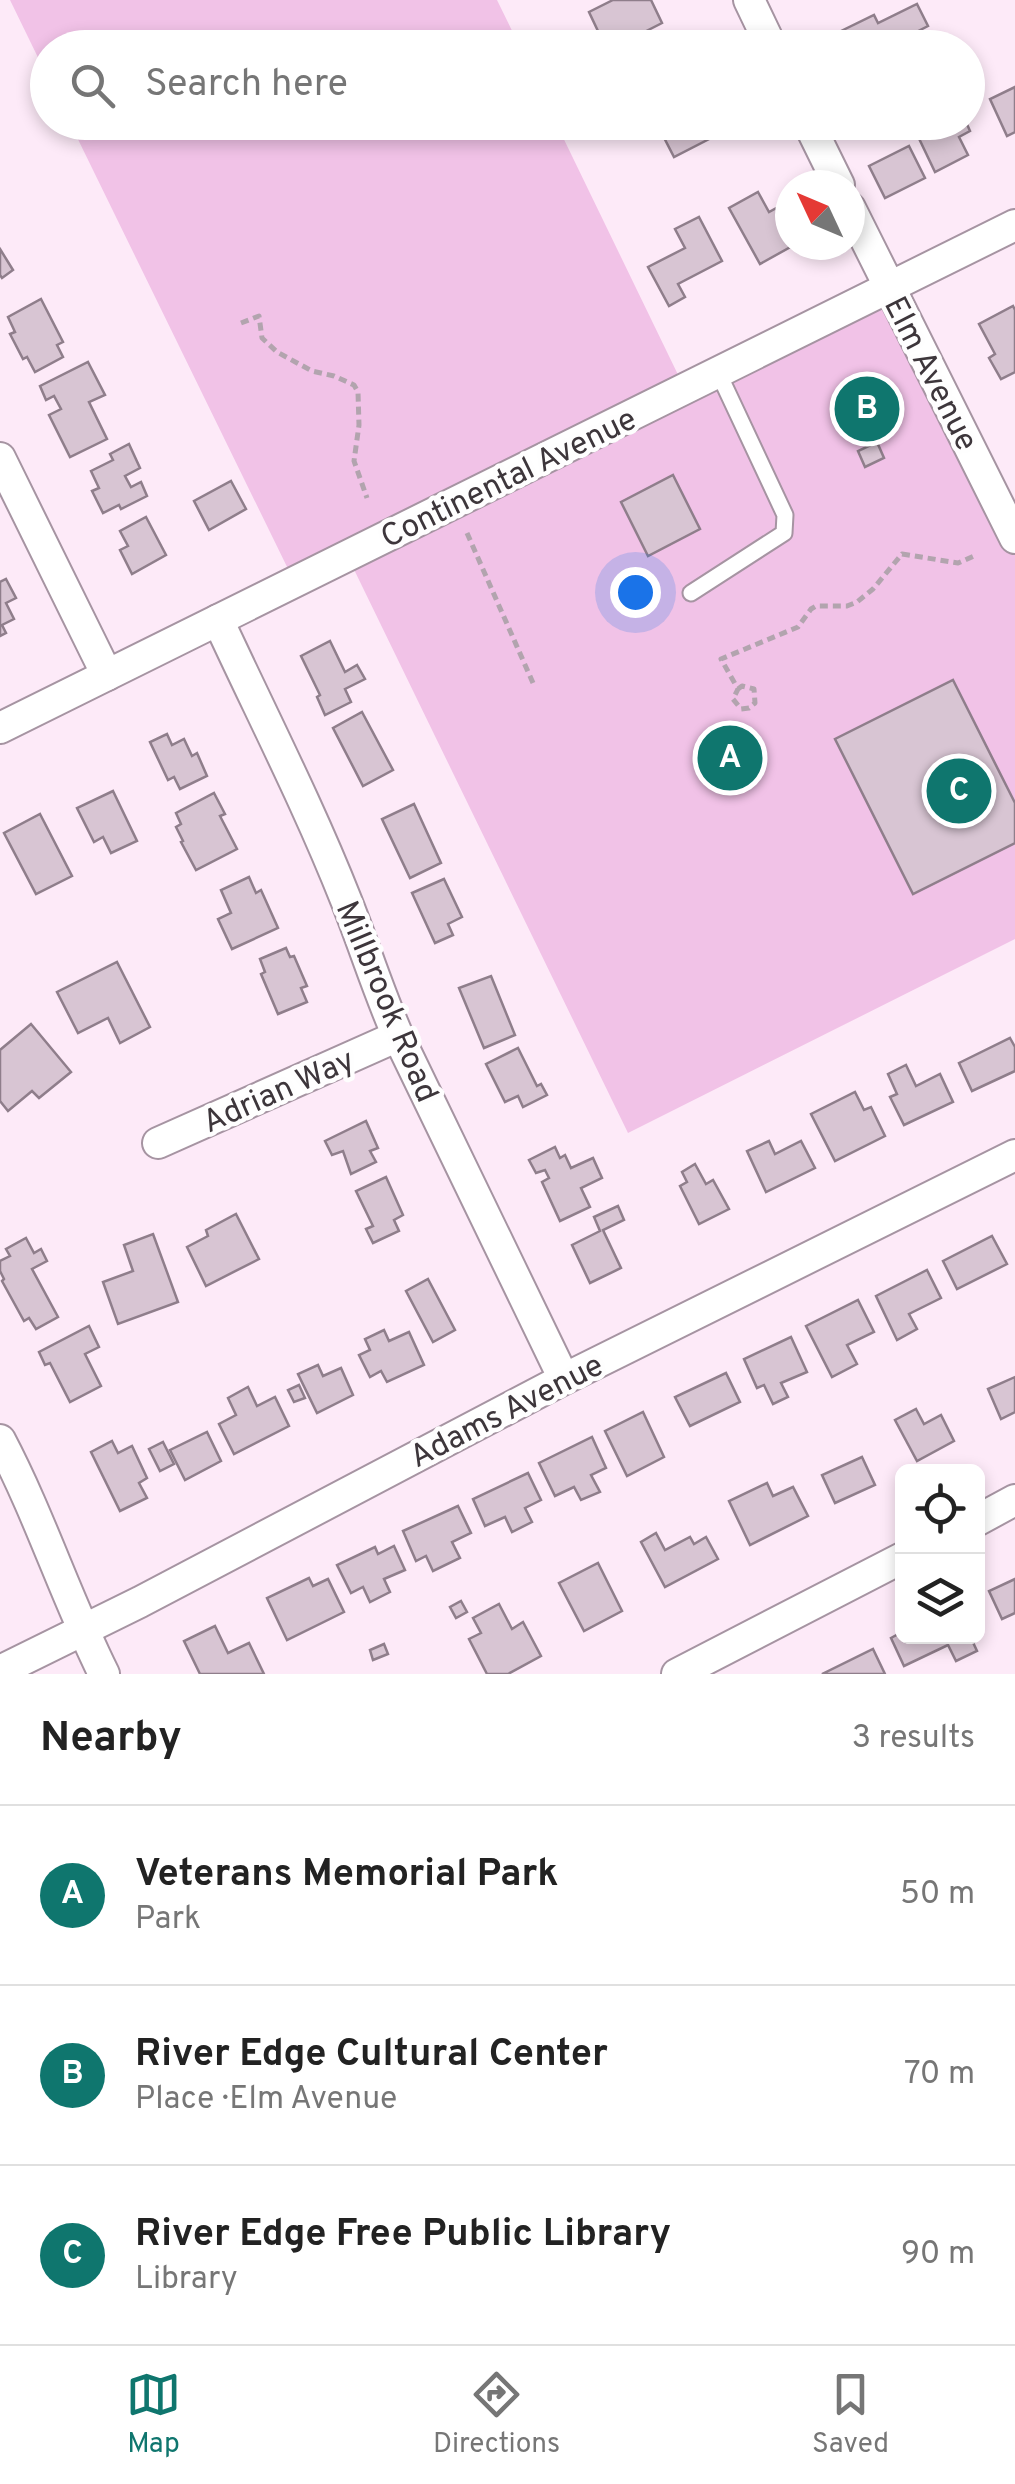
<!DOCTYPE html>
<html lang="en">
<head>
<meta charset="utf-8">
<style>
	body { margin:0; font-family:Overpass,sans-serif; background:#f2f2f2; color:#222 }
	.controls { position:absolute; right:30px; bottom:30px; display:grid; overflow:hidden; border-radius:15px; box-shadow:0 5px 15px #0003 }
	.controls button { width:90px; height:90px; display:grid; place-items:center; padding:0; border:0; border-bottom:2px solid #e0e0e0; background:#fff; color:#222; font:50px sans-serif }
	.compass { position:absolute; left:775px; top:170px; width:90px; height:90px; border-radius:50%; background:#fff; box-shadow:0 5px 15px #0003; rotate:314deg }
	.you { position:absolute; left:635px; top:592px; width:35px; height:35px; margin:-25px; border:8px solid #fff; border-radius:50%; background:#1a73e8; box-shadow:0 0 0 15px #1a73e833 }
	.badge { display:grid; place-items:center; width:65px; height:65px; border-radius:50%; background:#0f766e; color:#fff; font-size:32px; font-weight:700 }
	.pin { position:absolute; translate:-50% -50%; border:5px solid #fff; box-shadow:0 2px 10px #0006 }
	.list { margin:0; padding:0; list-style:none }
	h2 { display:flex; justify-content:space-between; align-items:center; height:130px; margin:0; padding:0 40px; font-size:42px }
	h2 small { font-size:32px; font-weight:400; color:#767676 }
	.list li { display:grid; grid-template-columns:65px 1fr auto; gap:30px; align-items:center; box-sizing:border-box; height:180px; padding:0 40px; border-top:2px solid #e0e0e0 }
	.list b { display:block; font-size:38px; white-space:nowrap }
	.list p { margin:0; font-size:32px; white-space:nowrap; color:#767676 }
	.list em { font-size:32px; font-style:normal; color:#767676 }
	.icon { flex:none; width:55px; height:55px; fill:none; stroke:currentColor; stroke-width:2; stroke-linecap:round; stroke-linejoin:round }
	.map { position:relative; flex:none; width:1015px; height:1674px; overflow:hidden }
	.search { position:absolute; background:#fff; box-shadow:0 5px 15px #0003; left:30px; right:30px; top:30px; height:110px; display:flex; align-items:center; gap:25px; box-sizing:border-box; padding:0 35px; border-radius:55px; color:#767676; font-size:38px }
	.sheet { height:670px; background:#fff }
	nav { display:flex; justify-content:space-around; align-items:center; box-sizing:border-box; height:140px; border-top:2px solid #e0e0e0; background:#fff; font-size:28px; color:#767676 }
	nav a { display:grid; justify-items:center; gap:5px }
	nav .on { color:#0f766e }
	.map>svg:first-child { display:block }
	.green { fill:#f1c2e7 }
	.building { fill:#d8c5d3; stroke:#8f7e8b; stroke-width:2.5 }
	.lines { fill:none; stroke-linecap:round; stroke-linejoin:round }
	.lane-casing { stroke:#a694a2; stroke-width:19 }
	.street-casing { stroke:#a694a2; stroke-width:34 }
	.path { stroke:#b2a4ae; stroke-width:5; stroke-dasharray:8 5; stroke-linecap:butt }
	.lane { stroke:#fff; stroke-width:15 }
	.street { stroke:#fff; stroke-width:30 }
	.labels { text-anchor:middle; stroke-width:9; stroke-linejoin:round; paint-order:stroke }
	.street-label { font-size:32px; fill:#3d363b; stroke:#fefefe }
</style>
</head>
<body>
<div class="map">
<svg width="1015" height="1674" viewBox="0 0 1015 1674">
	<rect width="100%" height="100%" fill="#fdeaf8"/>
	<!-- green -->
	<g class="green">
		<polygon points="10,0 497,0 520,47 48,48 47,76"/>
		<polygon points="70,123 556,123 683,385 884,285 1015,544 1015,939 628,1133 345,551 292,577"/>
	</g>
	<!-- building -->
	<g class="building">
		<polygon points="613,0 651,0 662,23 613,48 606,48 589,12"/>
		<polygon points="917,4 928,26 885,48 844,48 837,33 874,15 878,23"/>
		<polygon points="1015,87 1015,132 1007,136 990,99"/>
		<polygon points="659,122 705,122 713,137 674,157 657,124"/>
		<polygon points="925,122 966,122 970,131 959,137 968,155 935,172 914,128"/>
		<polygon points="909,146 925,178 885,198 869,166"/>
		<polygon points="758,192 769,212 789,201 790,245 794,245 760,264 729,208"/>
		<polygon points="699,217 722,261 678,284 685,297 669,306 648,267 685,248 675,229"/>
		<polygon points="0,249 13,270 2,278 0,275"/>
		<polygon points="41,299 63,342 57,345 63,357 35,372 27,357 23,359 10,334 15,332 8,317"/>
		<polygon points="1013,306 1015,310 1015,372 1001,379 989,358 995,354 979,324"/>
		<polygon points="88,362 105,395 89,402 107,439 70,457 49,415 61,409 54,396 46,400 40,386"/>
		<polygon points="872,383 891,423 862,436 843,396"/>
		<polygon points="877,442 884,458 865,467 858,451"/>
		<polygon points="129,444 140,468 125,476 131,487 141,482 147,496 121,509 119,505 103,513 92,491 99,488 91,471 113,460 110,454"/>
		<polygon points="673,475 700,529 648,556 621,502"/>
		<polygon points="231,481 246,509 209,530 194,501"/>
		<polygon points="146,517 166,555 132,574 120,550 128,546 120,531"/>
		<polygon points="6,579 16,598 6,603 14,619 2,625 6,633 0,636 0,582"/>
		<polygon points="330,641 345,672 357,665 365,679 345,689 351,702 325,715 317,697 320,695 301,656"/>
		<polygon points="953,680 1015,803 1015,843 913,894 835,739"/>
		<polygon points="362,712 393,770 363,786 333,728"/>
		<polygon points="167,734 172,745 184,739 192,756 197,753 207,776 180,789 174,777 168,780 150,742"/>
		<polygon points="113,791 137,841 111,853 103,837 94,842 77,808"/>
		<polygon points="214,793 225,814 220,816 237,849 196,870 181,842 183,841 176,827 181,824 176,813"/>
		<polygon points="414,804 441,863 410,878 382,819"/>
		<polygon points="40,814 72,876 36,894 4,833"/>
		<polygon points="249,877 256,893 261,890 278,928 232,949 218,919 231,913 221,890"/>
		<polygon points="444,879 462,917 448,924 453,935 435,943 412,893"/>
		<polygon points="286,948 290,957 294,956 307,986 301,988 307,1002 278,1014 261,974 265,972 260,959"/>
		<polygon points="117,962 150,1027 120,1043 108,1018 78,1033 57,992"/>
		<polygon points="491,976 515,1035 484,1048 459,988"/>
		<polygon points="31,1024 71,1072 39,1098 32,1091 8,1111 0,1101 0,1050"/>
		<polygon points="1010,1038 1015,1047 1015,1071 972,1091 959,1063"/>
		<polygon points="518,1048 537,1086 541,1084 547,1095 523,1107 518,1096 505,1102 486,1064"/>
		<polygon points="906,1065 916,1086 940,1074 953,1102 904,1125 890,1097 897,1094 888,1074"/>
		<polygon points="855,1092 864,1110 871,1107 885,1136 835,1161 811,1114"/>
		<polygon points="366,1121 378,1148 370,1151 376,1162 351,1174 343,1151 332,1155 325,1141"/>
		<polygon points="769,1141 775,1154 801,1141 815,1168 766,1192 747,1151"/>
		<polygon points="555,1147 560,1158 565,1155 571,1168 593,1158 602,1178 581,1188 590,1207 560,1221 542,1182 549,1178 545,1170 536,1173 529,1160"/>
		<polygon points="695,1164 706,1184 713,1180 729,1209 699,1224 680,1186 687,1182 682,1172"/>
		<polygon points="386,1177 403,1215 394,1220 399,1231 373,1243 366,1229 373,1226 356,1191"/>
		<polygon points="618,1206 624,1220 603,1230 621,1268 590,1283 572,1245 600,1231 594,1217"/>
		<polygon points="236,1214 259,1259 206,1286 187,1247 208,1236 206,1230"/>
		<polygon points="153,1234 178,1302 118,1324 103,1282 133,1271 124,1245"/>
		<polygon points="992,1236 1007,1264 957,1289 943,1261"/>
		<polygon points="26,1238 34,1253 41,1249 47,1261 32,1269 58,1317 36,1329 29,1318 24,1321 2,1281 4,1279 0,1271 0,1261 10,1256 6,1249"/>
		<polygon points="927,1270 941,1298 909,1314 917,1329 897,1340 876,1296"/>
		<polygon points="428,1279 455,1330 433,1342 406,1291"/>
		<polygon points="858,1300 874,1332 847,1345 857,1364 832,1377 806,1326"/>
		<polygon points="89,1326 99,1347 85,1354 101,1386 70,1402 50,1363 45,1365 39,1352"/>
		<polygon points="384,1330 389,1341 409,1332 424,1365 387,1382 381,1371 370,1377 359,1355 370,1350 365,1339"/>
		<polygon points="791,1337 807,1372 781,1383 788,1397 773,1404 764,1385 757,1388 744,1359"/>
		<polygon points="318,1365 323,1376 341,1368 353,1395 317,1413 298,1374"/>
		<polygon points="726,1373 740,1402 690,1426 675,1397"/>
		<polygon points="1015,1377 1015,1412 1001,1419 988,1389"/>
		<polygon points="299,1385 305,1398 294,1402 288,1390"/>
		<polygon points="248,1387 257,1406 275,1397 289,1426 234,1454 219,1424 236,1415 228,1398"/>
		<polygon points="916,1409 924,1424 941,1415 954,1441 917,1461 895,1420"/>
		<polygon points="643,1412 664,1457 627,1476 605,1431"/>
		<polygon points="207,1432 221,1461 185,1480 170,1450"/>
		<polygon points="592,1437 606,1468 591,1475 600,1492 581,1500 574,1487 555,1496 539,1463"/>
		<polygon points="112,1441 118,1453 132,1446 147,1478 139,1483 147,1498 120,1511 91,1452"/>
		<polygon points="163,1442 174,1464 160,1471 149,1449"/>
		<polygon points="862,1457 875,1485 835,1503 822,1475"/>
		<polygon points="528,1473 541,1500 525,1508 532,1522 512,1532 505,1517 485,1526 473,1499"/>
		<polygon points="767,1483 773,1496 793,1487 808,1516 750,1545 729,1501"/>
		<polygon points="458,1506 471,1533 452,1542 460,1558 433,1571 426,1556 416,1561 403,1531"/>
		<polygon points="656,1533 665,1550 690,1537 694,1544 706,1537 718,1559 665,1587 641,1542"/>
		<polygon points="394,1546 405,1570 384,1579 390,1592 370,1602 363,1587 351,1593 337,1565 375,1547 378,1554"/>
		<polygon points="598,1563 622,1611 584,1631 559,1583"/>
		<polygon points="309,1578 313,1586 328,1579 344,1612 287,1640 267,1598"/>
		<polygon points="1015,1579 1015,1613 1002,1619 989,1591"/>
		<polygon points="461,1601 467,1612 456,1618 450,1607"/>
		<polygon points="499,1604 512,1629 523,1622 541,1656 508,1674 487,1674 469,1639 481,1633 473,1618"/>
		<polygon points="215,1626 228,1653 249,1643 264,1674 200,1674 184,1641"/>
		<polygon points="902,1632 902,1636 970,1636 977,1651 956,1661 948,1645 904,1666 891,1638"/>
		<polygon points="384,1644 388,1654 373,1660 370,1650"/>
		<polygon points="873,1649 885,1674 822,1674"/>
	</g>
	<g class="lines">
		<!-- lane casing -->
		<g class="lane-casing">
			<polyline id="lane" points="691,593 784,533 785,515 718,372"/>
		</g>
		<!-- street casing -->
		<g class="street-casing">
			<g id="street">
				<polyline points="749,0 772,48"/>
				<polyline points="808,122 839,185"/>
				<polyline points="850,208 1015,538"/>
				<polyline points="0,458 107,675"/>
				<path d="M218 620C261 713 308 804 346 900 364 945 378 991 398 1036L564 1379"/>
				<polyline points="0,728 1015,225"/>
				<polyline points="158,1143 398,1036"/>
				<path d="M0 1440C40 1516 66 1598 104 1674"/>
				<polyline points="978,1520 1015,1500"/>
				<polyline points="0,1671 140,1602 564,1379 1015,1155"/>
				<polyline points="677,1674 902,1558"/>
			</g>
		</g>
		<!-- path -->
		<g class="path">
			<polyline points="241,323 259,316 262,338 277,352 312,371 334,376 354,385 358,392 359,425 354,461 367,498"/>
			<polyline points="467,533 533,683"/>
			<polyline points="738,689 742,686 754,689 755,703 749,708 741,709 733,699 738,689 721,659 798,627 811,609 816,606 847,606 857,602 873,589 902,554 958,563 974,556"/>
		</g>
		<!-- lane -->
		<use href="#lane" class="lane"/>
		<!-- street -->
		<use href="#street" class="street"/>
	</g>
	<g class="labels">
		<!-- street labels -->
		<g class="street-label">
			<text transform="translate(932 373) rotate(63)" y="11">Elm Avenue</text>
			<text transform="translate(508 477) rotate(-26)" y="11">Continental Avenue</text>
			<text transform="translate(388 1001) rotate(67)" y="11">Millbrook Road</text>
			<text transform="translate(278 1090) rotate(-24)" y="11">Adrian Way</text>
			<text transform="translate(506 1410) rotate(-27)" y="11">Adams Avenue</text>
		</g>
	</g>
</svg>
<div class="controls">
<button><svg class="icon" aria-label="locate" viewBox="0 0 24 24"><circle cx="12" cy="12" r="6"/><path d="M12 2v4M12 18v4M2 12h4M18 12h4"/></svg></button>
<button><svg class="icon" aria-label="layers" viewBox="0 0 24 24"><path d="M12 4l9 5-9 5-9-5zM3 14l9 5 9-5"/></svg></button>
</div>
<svg class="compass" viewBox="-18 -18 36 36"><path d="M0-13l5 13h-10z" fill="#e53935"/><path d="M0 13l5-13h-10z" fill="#767676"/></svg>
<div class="you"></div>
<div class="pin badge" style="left:730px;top:758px">A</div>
<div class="pin badge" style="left:867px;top:409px">B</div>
<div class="pin badge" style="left:959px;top:791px">C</div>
<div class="search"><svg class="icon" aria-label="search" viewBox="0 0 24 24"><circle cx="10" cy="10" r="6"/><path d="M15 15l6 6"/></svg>Search here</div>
</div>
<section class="sheet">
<h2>Nearby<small>3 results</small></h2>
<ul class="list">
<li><span class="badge">A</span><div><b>Veterans Memorial Park</b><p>Park</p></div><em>50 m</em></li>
<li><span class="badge">B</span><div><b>River Edge Cultural Center</b><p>Place · Elm Avenue</p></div><em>70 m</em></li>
<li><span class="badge">C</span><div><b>River Edge Free Public Library</b><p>Library</p></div><em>90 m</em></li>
</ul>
</section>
<nav>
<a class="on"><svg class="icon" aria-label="map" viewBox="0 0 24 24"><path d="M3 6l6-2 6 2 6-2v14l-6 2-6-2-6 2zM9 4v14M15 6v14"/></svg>Map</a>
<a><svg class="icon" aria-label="directions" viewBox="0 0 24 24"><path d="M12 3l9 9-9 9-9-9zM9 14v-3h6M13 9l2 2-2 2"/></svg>Directions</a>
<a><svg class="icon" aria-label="saved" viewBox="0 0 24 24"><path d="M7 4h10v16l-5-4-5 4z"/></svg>Saved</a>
</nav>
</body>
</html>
